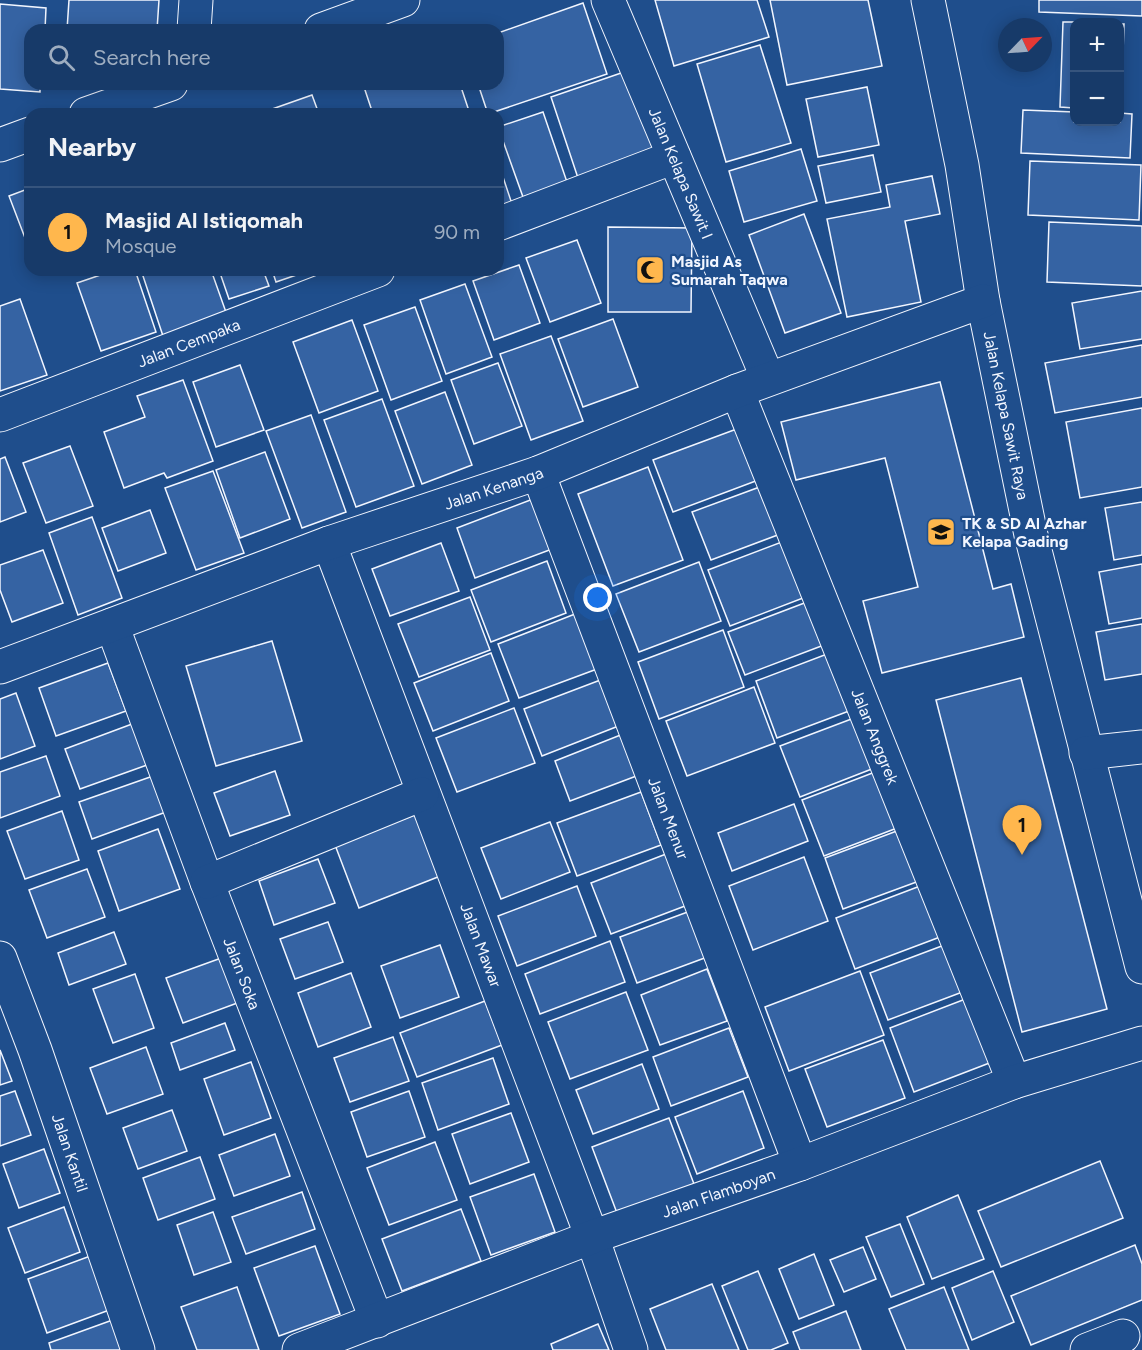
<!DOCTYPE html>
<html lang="en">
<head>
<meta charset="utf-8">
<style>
	body { margin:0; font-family:Figtree,sans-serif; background:#244571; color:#f1f3f6 }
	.controls { position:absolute; right:18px; top:18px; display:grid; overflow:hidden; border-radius:12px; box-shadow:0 3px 15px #0003 }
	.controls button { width:54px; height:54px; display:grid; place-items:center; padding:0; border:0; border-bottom:2px solid #36547d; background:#173a69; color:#f1f3f6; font:30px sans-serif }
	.compass { position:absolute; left:998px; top:18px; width:54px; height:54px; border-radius:50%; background:#173a69; box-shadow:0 3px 15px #0003; rotate:65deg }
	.you { position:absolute; left:598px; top:598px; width:21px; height:21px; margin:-15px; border:4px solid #fff; border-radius:50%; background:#1a73e8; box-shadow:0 0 0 9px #1a73e833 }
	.badge { display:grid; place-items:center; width:39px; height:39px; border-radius:50%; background:#ffb74d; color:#111; font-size:20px; font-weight:700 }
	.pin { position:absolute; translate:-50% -50px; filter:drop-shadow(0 2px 3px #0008) }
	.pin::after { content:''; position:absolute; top:32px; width:21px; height:18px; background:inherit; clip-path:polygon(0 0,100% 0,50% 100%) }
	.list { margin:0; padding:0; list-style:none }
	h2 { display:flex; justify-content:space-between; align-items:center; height:78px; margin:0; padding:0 24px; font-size:26px }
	h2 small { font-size:20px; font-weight:400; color:#9eadc0 }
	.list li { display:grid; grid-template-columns:39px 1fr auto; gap:18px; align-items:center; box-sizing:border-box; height:90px; padding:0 24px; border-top:2px solid #36547d }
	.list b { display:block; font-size:22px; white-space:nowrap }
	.list p { margin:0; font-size:20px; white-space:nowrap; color:#9eadc0 }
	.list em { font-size:20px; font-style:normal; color:#9eadc0 }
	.icon { flex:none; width:33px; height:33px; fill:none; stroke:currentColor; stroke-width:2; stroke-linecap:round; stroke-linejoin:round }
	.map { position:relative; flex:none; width:1142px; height:1350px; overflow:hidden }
	.search { position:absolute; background:#173a69; box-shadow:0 3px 15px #0003; left:24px; top:24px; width:480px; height:66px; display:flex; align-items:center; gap:15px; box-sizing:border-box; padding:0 21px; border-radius:18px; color:#9eadc0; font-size:22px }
	.panel { position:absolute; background:#173a69; box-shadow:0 3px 15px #0003; left:24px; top:108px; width:480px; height:168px; border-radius:18px }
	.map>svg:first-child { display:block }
	.building { fill:#3563a3; stroke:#f2f6ff; stroke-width:1.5 }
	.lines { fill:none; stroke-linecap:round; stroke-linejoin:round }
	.minor-casing { stroke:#f2f6ff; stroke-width:35 }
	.minor { stroke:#1f4e8c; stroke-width:33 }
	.labels { text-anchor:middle; stroke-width:4.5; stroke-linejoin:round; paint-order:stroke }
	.street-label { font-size:16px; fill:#f2f6ff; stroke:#1f4e8c }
	.poi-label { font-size:16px; font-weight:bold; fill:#f2f6ff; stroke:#1f4e8c; text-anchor:start }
</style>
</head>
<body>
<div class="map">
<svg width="1142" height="1350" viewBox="0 0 1142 1350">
	<rect width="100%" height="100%" fill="#1f4e8c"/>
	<!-- building -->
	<g class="building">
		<polygon points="69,0 159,0 157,30 67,30"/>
		<polygon points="655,0 757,0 769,37 674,66"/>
		<polygon points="770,0 868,0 882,66 787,85"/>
		<polygon points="1039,0 1142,0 1142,16 1039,12"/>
		<polygon points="583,3 607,74 488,114 478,84 498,84 498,33"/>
		<polygon points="0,4 46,8 45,30 30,30 30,84 40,84 40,92 0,89"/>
		<polygon points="1063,22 1085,22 1074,22 1074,108 1060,107"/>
		<polygon points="1120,24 1124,24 1121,110 1120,110"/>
		<polygon points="760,45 791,143 726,162 697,64"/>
		<polygon points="627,71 655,155 579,181 551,97"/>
		<polygon points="363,84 460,84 470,114 373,114"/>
		<polygon points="867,87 879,145 818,157 806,99"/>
		<polygon points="312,95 319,114 258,114"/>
		<polygon points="1023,110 1074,112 1074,122 1120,122 1120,113 1132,114 1130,158 1021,153"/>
		<polygon points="543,112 567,182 523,197 498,127"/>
		<polygon points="801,149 817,201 744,222 729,171"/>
		<polygon points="873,155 881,192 826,203 818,166"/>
		<polygon points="1030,161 1141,165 1139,220 1028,215"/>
		<polygon points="498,162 514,210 498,215"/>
		<polygon points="932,176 940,214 905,221 921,302 847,317 827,219 890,207 886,185"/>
		<polygon points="30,188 30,251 9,196"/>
		<polygon points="804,214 841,313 785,333 749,235"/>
		<polygon points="1049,222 1142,226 1142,286 1047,282"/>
		<polygon points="608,227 692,228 691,312 608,312"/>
		<polygon points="577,240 601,303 550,322 526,258"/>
		<polygon points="519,265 540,323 494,340 473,281"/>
		<polygon points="115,270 135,270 156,332 101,351 77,283"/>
		<polygon points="141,270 211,270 227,315 163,336"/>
		<polygon points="219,270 263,270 269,286 229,299"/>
		<polygon points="272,270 311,270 276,282"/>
		<polygon points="465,284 492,357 446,374 420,300"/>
		<polygon points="1142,291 1142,339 1080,349 1072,303"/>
		<polygon points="20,299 47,375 0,391 0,306"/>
		<polygon points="415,307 442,381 391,400 364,325"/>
		<polygon points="613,319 638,387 583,407 558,339"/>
		<polygon points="352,320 378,391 319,413 293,342"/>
		<polygon points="551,336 583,421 531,440 500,354"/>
		<polygon points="1142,345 1142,397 1055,413 1045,363"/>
		<polygon points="498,363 522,426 474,444 451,380"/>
		<polygon points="240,365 264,430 216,447 193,382"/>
		<polygon points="183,380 213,461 167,478 164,473 124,488 104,432 145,417 137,396"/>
		<polygon points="940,382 993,589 1011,584 1024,637 882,673 863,601 918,587 885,458 796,480 781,422"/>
		<polygon points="445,392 472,465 422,484 395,411"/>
		<polygon points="382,399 414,486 356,507 324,420"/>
		<polygon points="1142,408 1142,487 1080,498 1066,422"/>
		<polygon points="311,415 346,512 302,528 266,431"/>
		<polygon points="742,427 761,479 673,512 653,460"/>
		<polygon points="70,446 93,506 46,523 23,463"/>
		<polygon points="265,452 290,519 240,538 216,470"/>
		<polygon points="5,457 26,512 0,522 0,459"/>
		<polygon points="648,467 683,560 613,586 578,494"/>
		<polygon points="213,471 244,553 196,570 165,488"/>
		<polygon points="773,482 791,530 711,560 692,512"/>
		<polygon points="533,499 552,549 475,578 457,528"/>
		<polygon points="1142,502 1142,555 1114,560 1105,508"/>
		<polygon points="150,510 166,553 118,571 102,528"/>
		<polygon points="92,517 122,598 78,615 49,533"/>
		<polygon points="795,537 816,593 730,626 708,570"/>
		<polygon points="441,543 459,591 390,616 372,569"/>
		<polygon points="43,550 63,603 12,622 0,590 0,565"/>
		<polygon points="547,561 566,613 491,642 471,590"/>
		<polygon points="699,562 721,621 639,652 616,594"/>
		<polygon points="1142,564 1142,618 1109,624 1099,572"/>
		<polygon points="470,597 490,650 419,677 398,624"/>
		<polygon points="807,602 824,645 745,675 728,632"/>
		<polygon points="575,614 597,669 519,698 498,644"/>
		<polygon points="1142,624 1142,674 1105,680 1096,632"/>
		<polygon points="723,630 744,687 659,719 638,662"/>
		<polygon points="272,641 302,741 216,766 186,666"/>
		<polygon points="835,651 857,708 777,738 756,681"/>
		<polygon points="491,653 509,701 433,731 414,683"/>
		<polygon points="108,663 126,711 56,736 39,688"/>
		<polygon points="1021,678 1107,1009 1022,1032 936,700"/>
		<polygon points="603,679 621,725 542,756 524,709"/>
		<polygon points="754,687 775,743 687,776 666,721"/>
		<polygon points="16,693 35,746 0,759 0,699"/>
		<polygon points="514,708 535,763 457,792 436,738"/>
		<polygon points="862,715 882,765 800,797 780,746"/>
		<polygon points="132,724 147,765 80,789 65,749"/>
		<polygon points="623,734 639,775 570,801 555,761"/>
		<polygon points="46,756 60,796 0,818 0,772"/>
		<polygon points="275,771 290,815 230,836 214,793"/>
		<polygon points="875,772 897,828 824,856 802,800"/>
		<polygon points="153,776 166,812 92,839 79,802"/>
		<polygon points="641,792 661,845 577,876 557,823"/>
		<polygon points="794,804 808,841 732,871 718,833"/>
		<polygon points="62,811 79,860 25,879 7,831"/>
		<polygon points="425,811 448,873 359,908 335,845"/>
		<polygon points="550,822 570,872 501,899 481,848"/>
		<polygon points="910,826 930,877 843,909 825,858"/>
		<polygon points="158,829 180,889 119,911 98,851"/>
		<polygon points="666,854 685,906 611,934 591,883"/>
		<polygon points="804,857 828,921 753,950 729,886"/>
		<polygon points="318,859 335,903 274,925 259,881"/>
		<polygon points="87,869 105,917 47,938 29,890"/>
		<polygon points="928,883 948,934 855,969 836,918"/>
		<polygon points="577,886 596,936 517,966 498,916"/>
		<polygon points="693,910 710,956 637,983 620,937"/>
		<polygon points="328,922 343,962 295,979 280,939"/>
		<polygon points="114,932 126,964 69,985 58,953"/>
		<polygon points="610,941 625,982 540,1014 525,974"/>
		<polygon points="955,941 973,988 888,1020 870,973"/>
		<polygon points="440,945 459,997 400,1018 381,966"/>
		<polygon points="224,957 240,1002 183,1023 166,978"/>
		<polygon points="707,969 727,1021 660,1045 641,995"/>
		<polygon points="860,971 884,1035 789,1071 765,1007"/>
		<polygon points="351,973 371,1027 318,1047 298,993"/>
		<polygon points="135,974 154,1028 113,1043 93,989"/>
		<polygon points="626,992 648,1050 570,1079 548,1022"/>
		<polygon points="968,998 992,1062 914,1092 890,1028"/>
		<polygon points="485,1001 502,1045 417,1077 400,1033"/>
		<polygon points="225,1023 235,1050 180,1070 171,1043"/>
		<polygon points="729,1028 748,1077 671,1106 653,1057"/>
		<polygon points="393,1037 409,1081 350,1102 334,1058"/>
		<polygon points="883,1040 905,1098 827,1127 805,1069"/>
		<polygon points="146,1047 163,1094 107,1114 90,1068"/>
		<polygon points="0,1050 12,1081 0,1085"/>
		<polygon points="493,1058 509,1104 438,1130 422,1083"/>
		<polygon points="251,1062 271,1118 224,1135 204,1079"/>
		<polygon points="642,1064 659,1109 593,1134 576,1090"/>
		<polygon points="15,1091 31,1135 0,1146 0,1096"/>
		<polygon points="409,1091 425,1137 367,1157 351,1112"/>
		<polygon points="743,1091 764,1148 697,1174 675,1117"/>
		<polygon points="172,1110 187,1151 138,1169 123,1128"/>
		<polygon points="511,1113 529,1162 470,1184 452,1134"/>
		<polygon points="669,1118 694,1184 617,1213 592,1147"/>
		<polygon points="275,1134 290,1176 234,1196 219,1155"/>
		<polygon points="435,1142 457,1200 389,1225 367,1168"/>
		<polygon points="44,1149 60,1193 19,1208 3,1164"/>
		<polygon points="200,1157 215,1199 158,1220 143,1178"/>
		<polygon points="1100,1161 1123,1218 1001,1267 978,1211"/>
		<polygon points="534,1174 555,1232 491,1255 470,1197"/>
		<polygon points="302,1192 315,1229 246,1254 232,1217"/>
		<polygon points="958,1195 984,1259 932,1279 907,1217"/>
		<polygon points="64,1207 80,1252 25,1273 8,1228"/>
		<polygon points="461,1209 481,1261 402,1291 382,1239"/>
		<polygon points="213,1212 231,1262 194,1275 177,1225"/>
		<polygon points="900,1224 924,1284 891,1297 866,1237"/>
		<polygon points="1135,1245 1142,1264 1142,1300 1031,1345 1011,1296"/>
		<polygon points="315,1246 340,1314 279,1336 254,1268"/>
		<polygon points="863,1247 876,1279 844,1292 830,1260"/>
		<polygon points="814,1254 834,1305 799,1319 779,1269"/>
		<polygon points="93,1255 112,1309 47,1333 28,1279"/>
		<polygon points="758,1271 788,1343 771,1350 748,1350 722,1286"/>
		<polygon points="993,1271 1014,1322 972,1340 952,1288"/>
		<polygon points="712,1284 739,1350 666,1350 650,1309"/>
		<polygon points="237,1287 259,1350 197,1350 181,1307"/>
		<polygon points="944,1287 969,1350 906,1350 889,1309"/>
		<polygon points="846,1311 861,1350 800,1350 793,1332"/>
		<polygon points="118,1318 129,1350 51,1350 49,1343"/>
		<polygon points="598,1324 609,1350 553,1350 551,1344"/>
	</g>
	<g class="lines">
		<!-- minor casing -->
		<g class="minor-casing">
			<g id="minor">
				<path id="s1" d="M608 0 768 379"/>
				<path id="s2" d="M928 0 962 165 983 301 1031 535 1142 967"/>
				<polyline points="194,30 196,0"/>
				<polyline points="321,30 403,0"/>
				<polyline points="86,114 171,84"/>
				<polyline points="0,145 30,134"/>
				<polyline points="498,224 674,157"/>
				<path id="s3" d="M737 391 1014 1082"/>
				<path id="s4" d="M0 415 378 270"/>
				<path id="s5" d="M538 473 800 1164"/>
				<path id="s6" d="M329 543 592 1237 631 1350"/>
				<path id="s7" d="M112 625 207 882 377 1321"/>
				<path id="s8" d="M0 667 329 543 538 473 737 391 983 301"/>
				<polyline points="1086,753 1142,747"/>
				<polyline points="207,882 422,794"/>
				<path id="s9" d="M0 958 35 1050 138 1350"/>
				<path id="s10" d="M299 1350 592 1237 800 1164 1014 1082 1142 1043"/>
				<polyline points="1087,1350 1123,1336"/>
			</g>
		</g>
		<!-- minor -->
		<use href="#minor" class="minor"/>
	</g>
	<!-- icons -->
	<defs>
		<g id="mosque-square" transform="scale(1.5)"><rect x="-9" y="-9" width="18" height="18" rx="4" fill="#ffb74d" stroke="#1f4e8c"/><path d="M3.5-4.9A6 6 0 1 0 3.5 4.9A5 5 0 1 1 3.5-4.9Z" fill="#111"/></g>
		<g id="school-square" transform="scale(1.5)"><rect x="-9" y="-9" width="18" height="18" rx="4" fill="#ffb74d" stroke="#1f4e8c"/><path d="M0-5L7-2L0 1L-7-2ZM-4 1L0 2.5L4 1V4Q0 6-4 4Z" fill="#111"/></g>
	</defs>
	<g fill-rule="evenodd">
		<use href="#mosque-square" x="650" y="270"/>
		<use href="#school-square" x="941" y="532"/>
	</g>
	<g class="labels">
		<!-- street labels -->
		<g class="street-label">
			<text dy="6" stroke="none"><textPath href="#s1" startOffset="188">Jalan Kelapa Sawit I</textPath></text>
			<text dy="6" stroke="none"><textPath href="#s4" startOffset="202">Jalan Cempaka</textPath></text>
			<text dy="6" stroke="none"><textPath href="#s2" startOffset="423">Jalan Kelapa Sawit Raya</textPath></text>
			<text dy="6" stroke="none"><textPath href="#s8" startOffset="525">Jalan Kenanga</textPath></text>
			<text dy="6" stroke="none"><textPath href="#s3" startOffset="372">Jalan Anggrek</textPath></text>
			<text dy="6" stroke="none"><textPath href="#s5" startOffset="369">Jalan Menur</textPath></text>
			<text dy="6" stroke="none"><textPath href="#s6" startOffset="430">Jalan Mawar</textPath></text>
			<text dy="6" stroke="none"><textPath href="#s7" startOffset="372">Jalan Soka</textPath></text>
			<text dy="6" stroke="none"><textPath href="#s9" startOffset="207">Jalan Kantil</textPath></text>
			<text dy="6" stroke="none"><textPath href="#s10" startOffset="448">Jalan Flamboyan</textPath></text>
		</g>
		<!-- poi labels -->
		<g class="poi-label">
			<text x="671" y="267">Masjid As<tspan x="671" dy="18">Sumarah Taqwa</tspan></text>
			<text x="962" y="529">TK &amp; SD Al Azhar<tspan x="962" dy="18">Kelapa Gading</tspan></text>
		</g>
	</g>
</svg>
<div class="controls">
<button>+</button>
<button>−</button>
</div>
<svg class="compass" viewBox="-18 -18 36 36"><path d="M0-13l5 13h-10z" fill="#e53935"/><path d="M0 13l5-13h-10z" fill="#9eadc0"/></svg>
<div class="you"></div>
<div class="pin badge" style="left:1022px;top:855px">1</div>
<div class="search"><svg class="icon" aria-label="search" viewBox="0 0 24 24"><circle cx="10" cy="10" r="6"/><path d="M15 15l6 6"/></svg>Search here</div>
<section class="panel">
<h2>Nearby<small></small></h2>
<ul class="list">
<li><span class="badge">1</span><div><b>Masjid Al Istiqomah</b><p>Mosque</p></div><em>90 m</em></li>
</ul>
</section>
</div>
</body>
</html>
